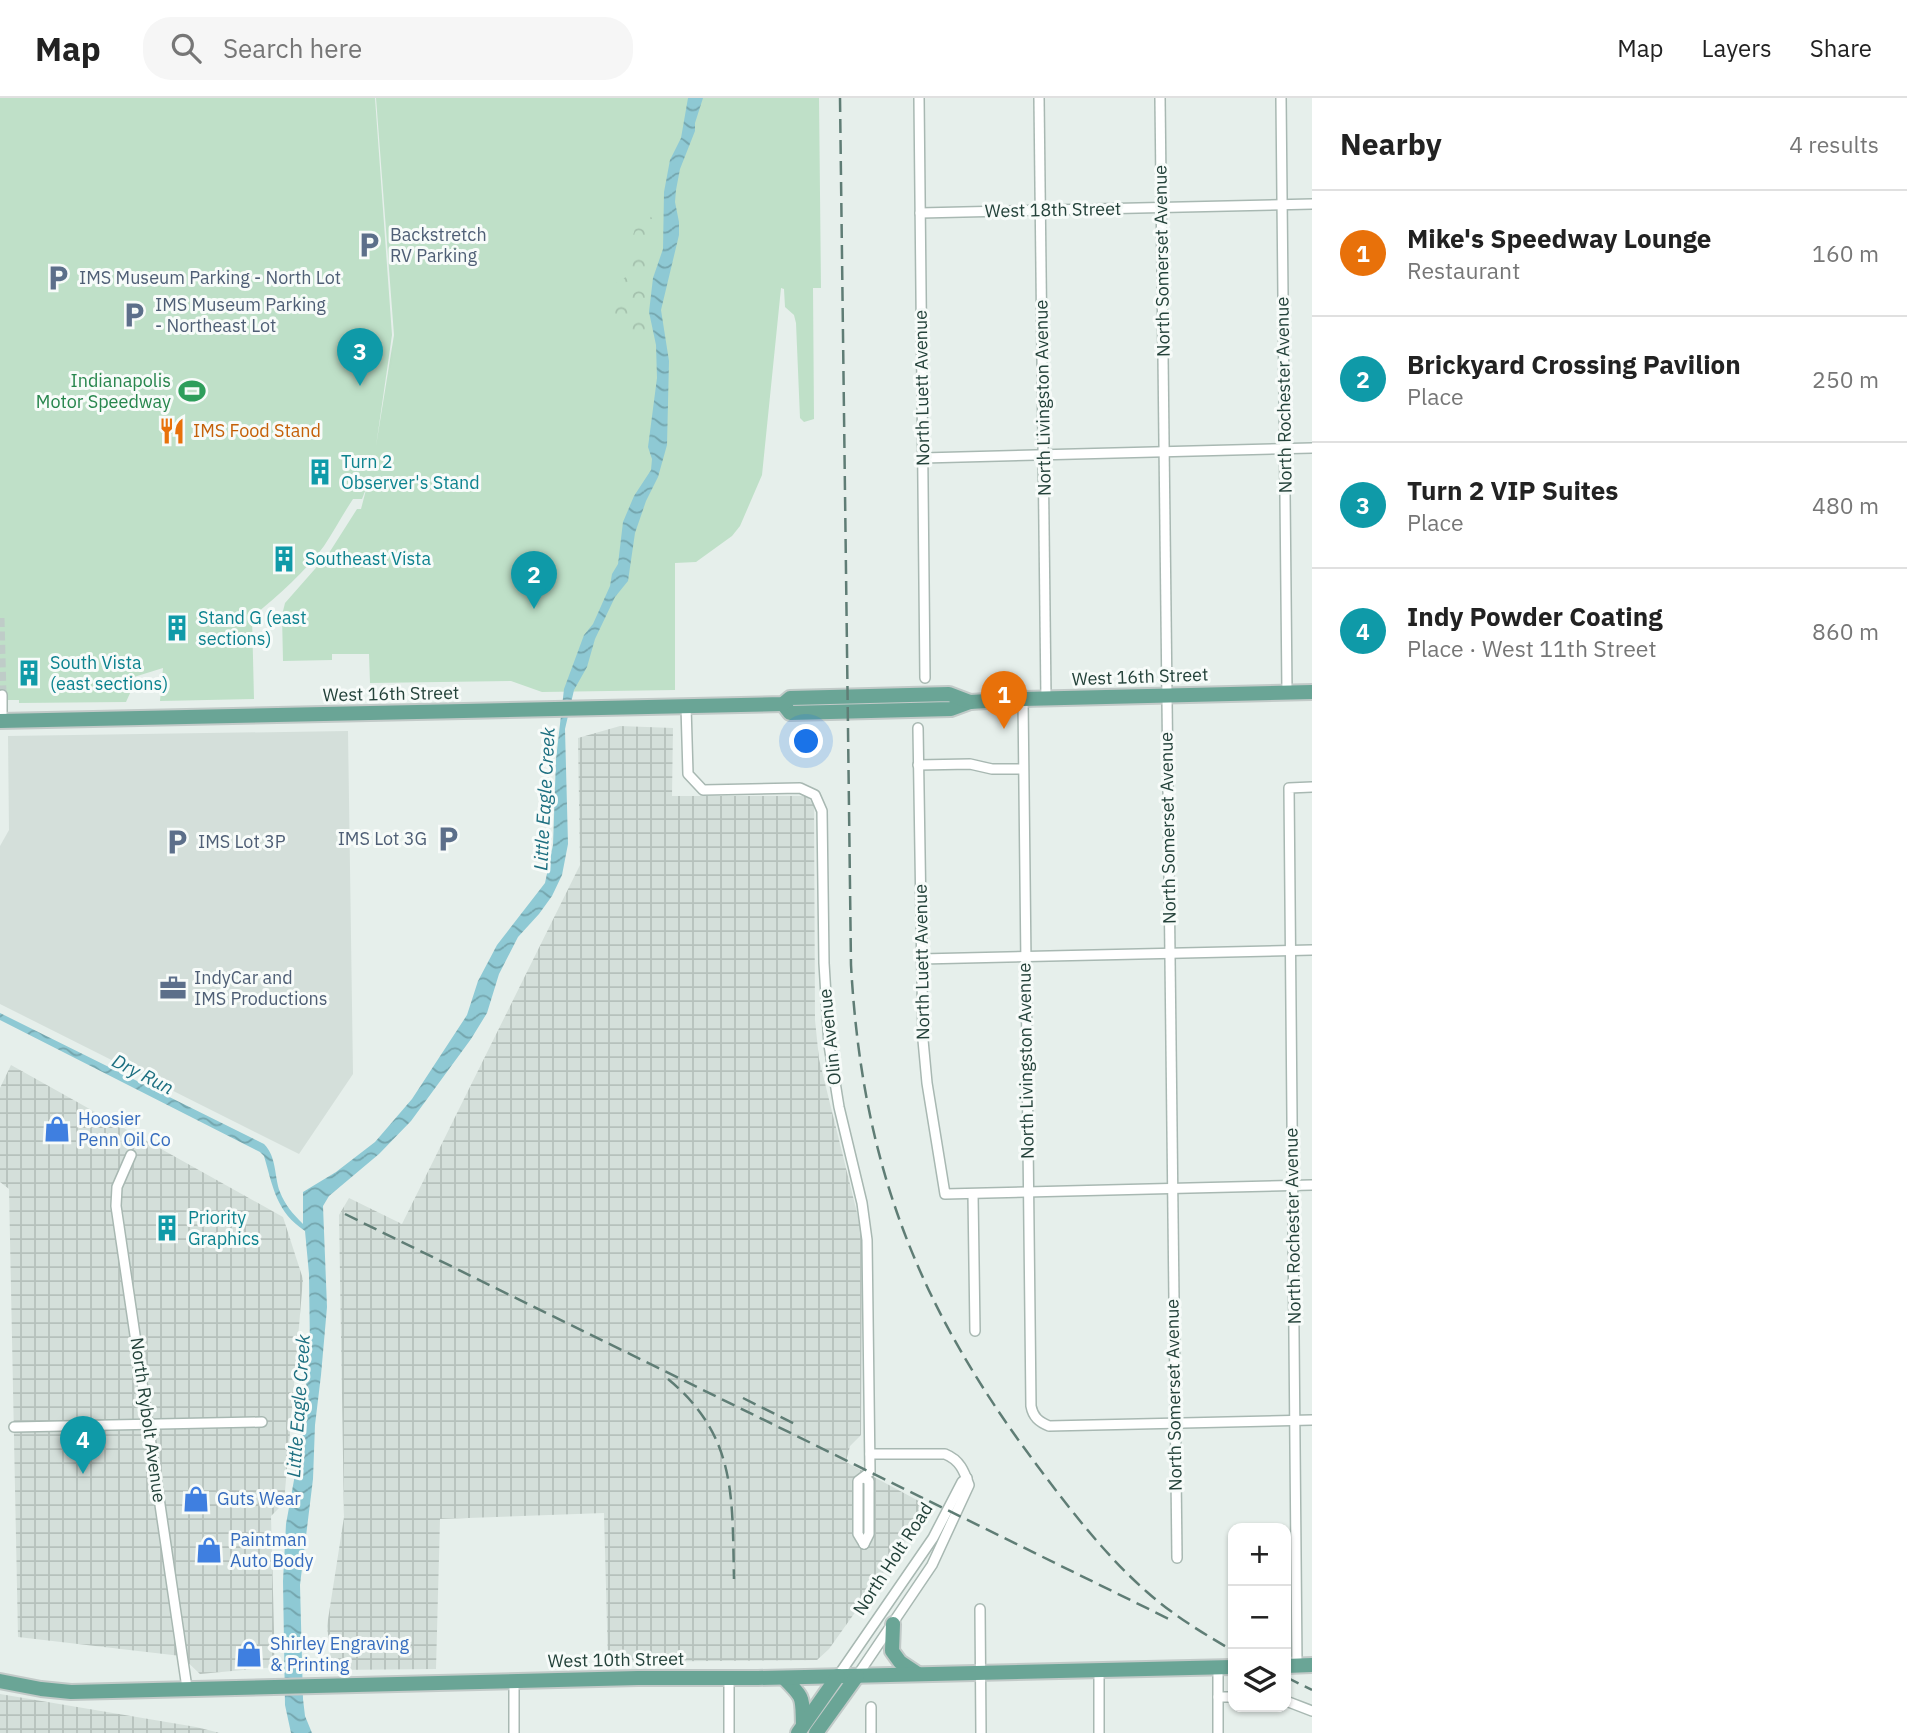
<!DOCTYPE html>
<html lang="en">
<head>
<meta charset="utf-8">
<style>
	body { margin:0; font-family:"IBM Plex Sans",sans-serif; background:#f6f6f6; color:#222 }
	.controls { position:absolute; right:21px; bottom:21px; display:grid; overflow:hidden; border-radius:14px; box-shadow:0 2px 5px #0004 }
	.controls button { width:63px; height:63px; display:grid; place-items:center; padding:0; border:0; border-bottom:2px solid #e0e0e0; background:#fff; color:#222; font:35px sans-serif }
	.you { position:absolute; left:807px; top:644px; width:24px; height:24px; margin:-18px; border:5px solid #fff; border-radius:50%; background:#1a73e8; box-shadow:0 0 0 10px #1a73e833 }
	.badge { display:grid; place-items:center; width:46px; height:46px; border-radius:50%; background:#804e3d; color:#fff; font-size:23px; font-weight:700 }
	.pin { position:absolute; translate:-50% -58px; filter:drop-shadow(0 2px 4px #0008) }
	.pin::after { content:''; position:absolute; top:37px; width:24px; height:21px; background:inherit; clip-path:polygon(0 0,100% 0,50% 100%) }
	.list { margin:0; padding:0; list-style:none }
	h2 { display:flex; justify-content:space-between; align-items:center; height:91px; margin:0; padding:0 28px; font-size:30px }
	h2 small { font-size:23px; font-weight:400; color:#767676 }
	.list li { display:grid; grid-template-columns:46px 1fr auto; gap:21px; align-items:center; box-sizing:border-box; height:126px; padding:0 28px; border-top:2px solid #e0e0e0 }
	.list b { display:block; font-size:26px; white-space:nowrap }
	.list p { margin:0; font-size:23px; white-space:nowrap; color:#767676 }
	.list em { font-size:23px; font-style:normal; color:#767676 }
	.icon { flex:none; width:38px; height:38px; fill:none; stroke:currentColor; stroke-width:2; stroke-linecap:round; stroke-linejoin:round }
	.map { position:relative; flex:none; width:1312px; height:1635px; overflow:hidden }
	header { display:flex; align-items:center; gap:42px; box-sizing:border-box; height:98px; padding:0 35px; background:#fff; border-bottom:2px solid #e0e0e0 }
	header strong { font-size:33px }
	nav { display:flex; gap:38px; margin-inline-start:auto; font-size:24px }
	.search { width:490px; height:63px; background:#f6f6f6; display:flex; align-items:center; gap:18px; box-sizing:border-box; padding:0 24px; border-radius:28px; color:#767676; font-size:26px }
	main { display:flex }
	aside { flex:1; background:#fff }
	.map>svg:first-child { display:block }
	.built { fill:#d4dfda }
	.industrial { fill:url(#industrial-grid) }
	.grass { fill:#bfe0c8 }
	.forest { fill:url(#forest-crowns) }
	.water { fill:url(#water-waves) }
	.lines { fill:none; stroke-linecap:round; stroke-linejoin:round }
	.minor-tunnel { stroke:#bfccc8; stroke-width:9; stroke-dasharray:9 4.5; stroke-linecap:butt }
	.minor-casing { stroke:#a8b8b2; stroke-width:12 }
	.primary-casing { stroke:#c2cac8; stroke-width:18 }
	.minor { stroke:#fff; stroke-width:9 }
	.primary { stroke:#6aa596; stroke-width:14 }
	.rail { stroke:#5f7d75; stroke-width:2.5; stroke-dasharray:14 7; stroke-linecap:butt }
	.labels { text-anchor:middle; stroke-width:6; stroke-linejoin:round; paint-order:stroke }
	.street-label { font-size:18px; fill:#24423a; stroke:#f7fbf9 }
	.service-label { font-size:18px; fill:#4e5e75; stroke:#f7fbf9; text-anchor:start }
	.leisure-label { font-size:18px; fill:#27864d; stroke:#f7fbf9; text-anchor:end }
	.food-label { font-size:18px; fill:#c56008; stroke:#f7fbf9; text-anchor:start }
	.culture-label { font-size:18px; fill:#0d838f; stroke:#f7fbf9; text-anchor:start }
	.shop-label { font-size:18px; fill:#366cbe; stroke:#f7fbf9; text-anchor:start }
	.water-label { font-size:19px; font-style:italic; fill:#1c6f80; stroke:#f7fbf9 }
</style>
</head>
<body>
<header>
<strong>Map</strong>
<div class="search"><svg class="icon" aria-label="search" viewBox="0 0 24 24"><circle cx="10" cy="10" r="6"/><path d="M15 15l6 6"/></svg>Search here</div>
<nav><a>Map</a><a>Layers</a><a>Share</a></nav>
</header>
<main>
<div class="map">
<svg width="1312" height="1635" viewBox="0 0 1312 1635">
	<defs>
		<pattern id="industrial-grid" width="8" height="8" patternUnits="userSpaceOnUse" patternTransform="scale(1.75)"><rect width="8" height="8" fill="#d4dfda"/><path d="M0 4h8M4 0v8" fill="none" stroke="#b6c1bc"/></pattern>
		<pattern id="forest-crowns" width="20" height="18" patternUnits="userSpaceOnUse" patternTransform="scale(1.75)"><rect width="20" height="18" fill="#bfe0c8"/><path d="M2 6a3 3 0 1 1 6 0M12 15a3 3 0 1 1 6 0" fill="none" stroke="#a4c1ad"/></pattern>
		<pattern id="water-waves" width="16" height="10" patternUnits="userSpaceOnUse" patternTransform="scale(1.75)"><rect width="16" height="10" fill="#8ec9d4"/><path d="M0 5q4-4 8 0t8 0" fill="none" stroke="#74a5ad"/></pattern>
	</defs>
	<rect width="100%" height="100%" fill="#e6efeb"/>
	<!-- built -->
	<polygon class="built" points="348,633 353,976 299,1056 0,906 0,748 9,732 8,638"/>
	<!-- industrial -->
	<g class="industrial">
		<polygon points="620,628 673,630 672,698 806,698 814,707 815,922 819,961 862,1135 861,1337 850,1348 846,1364 930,1409 829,1551 817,1562 608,1564 604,1415 440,1421 436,1571 332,1572 327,1528 344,1419 339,1117 349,1100 402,1126 580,767 578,640"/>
		<polygon points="11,967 283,1119 303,1181 284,1405 271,1418 275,1569 200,1576 181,1558 18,1539 9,1091 0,1084 0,990"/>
		<polygon points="0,1596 196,1629 220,1635 0,1635"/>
	</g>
	<!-- grass -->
	<path class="grass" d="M0 0H375L392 237 376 348 394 237 376 0H819L821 190H813L814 321 804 324 800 320 796 225 794 217 785 209 784 191 781 190 762 377 740 428 732 438 696 464 675 465V592L542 594 511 583 370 585 369 556H332V562L283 563 282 517 285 505 329 455 357 411H361L367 388 362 401H353C343 416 334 433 324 448 304 475 278 498 252 519L254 601 160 603 163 570 134 579 135 584 126 604 19 605V602H0Z"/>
	<!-- forest -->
	<path class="forest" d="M647 117 654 121 650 144 642 157C653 181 647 212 647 237L623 236 624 225 608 217 614 186 631 176 626 161 637 124 642 125Z"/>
	<!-- water -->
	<path class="water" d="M688 0H703L695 25V33L680 71 676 92 675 104 679 124V137L661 212 669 263 667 347 658 379 646 403 635 435 628 483 615 499 595 541 587 569 574 592 565 631 568 746 562 777 552 798 539 816 518 839 499 876 487 915 471 941 411 1023 379 1056 329 1098 323 1108 327 1209 321 1277 315 1327 313 1381 300 1487 303 1601 305 1618 312 1635H291L285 1607 283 1483 286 1426 298 1360 310 1253 309 1176 305 1133C276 1114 273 1089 264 1058L260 1054 0 922V915L264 1046C277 1059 274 1078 280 1094 285 1107 293 1116 303 1126V1094L336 1074 375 1044 412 1001 467 917 478 883 497 847 545 785 553 747 556 661 564 591 584 537 593 526 610 488 612 476 618 466 623 424 634 398 651 372 652 361 648 349 657 280 656 247 649 214 653 180 663 151 664 94 670 62 681 40Z"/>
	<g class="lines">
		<!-- minor-tunnel -->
		<polyline class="minor-tunnel" points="0,520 2,597"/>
		<!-- minor casing -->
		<g class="minor-casing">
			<g id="minor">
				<polyline points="919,0 925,580"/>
				<polyline points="1039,0 1046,601"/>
				<polyline points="1160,0 1177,1460"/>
				<polyline points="1281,0 1287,594"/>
				<polyline points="920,115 1312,106"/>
				<polyline points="923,360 1312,350"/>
				<polyline points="2,597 2,623"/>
				<path d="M1023 601 1031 1308C1033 1319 1039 1324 1049 1328L1312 1322"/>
				<polyline points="686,608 688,676 703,692 800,690 815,697 822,713 824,865 829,947 839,1009 862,1105 867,1142 870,1374 858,1383 858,1436 864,1446"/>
				<polyline points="918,630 923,942 927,985 945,1096 1312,1087"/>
				<polyline points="918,667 970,666 992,671 1022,671"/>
				<polyline points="921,861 1312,852"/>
				<polyline points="131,1057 117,1089 116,1108 187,1590"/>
				<polyline points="973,1096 975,1233"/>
				<polyline points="14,1329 262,1324"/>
				<polyline points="864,1380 869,1383 869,1436 864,1446"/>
				<polyline points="980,1511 981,1635"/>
				<polyline points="1297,1567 1289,690 1312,689"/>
				<polyline points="1099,1572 1099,1635"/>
				<polyline points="838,1578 933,1440 962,1384 967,1380"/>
				<path d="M857 1578 932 1467 969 1387C964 1373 960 1362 945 1356H870"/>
				<polyline points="514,1583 514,1635"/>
				<polyline points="1218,1599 1233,1599"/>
				<polyline points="1286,1603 1312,1613"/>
				<polyline points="729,1635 729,1580"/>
				<polyline points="871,1635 871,1609"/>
				<polyline points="1218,1635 1218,1569"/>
			</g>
		</g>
		<!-- primary casing -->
		<g class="primary-casing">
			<g id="primary">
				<polyline points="783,606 790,615 951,611 970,604 1023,601 1312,594"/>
				<polyline points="0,623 783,606 790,600 949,596 970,604"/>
				<polyline points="893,1526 892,1553 900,1564 918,1576"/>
				<polyline points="1286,1568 1312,1567"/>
				<path d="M784 1580C805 1601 802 1599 803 1627"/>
				<polyline points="0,1583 41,1591 71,1594 638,1580 758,1580 1233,1569"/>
				<polyline points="798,1635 838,1578"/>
				<polyline points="816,1635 857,1578"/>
			</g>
		</g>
		<!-- minor -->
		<use href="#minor" class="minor"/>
		<!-- primary -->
		<use href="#primary" class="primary"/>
		<!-- rail -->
		<g class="rail">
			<path d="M840 0 851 867C862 1068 919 1211 1039 1370 1072 1414 1107 1459 1147 1494 1173 1517 1201 1534 1230 1551"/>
			<polyline points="345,1116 1171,1522"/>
			<path d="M668 1281C737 1338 732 1399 734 1481"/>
			<polyline points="743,1300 799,1328"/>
			<polyline points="1286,1579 1312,1592"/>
		</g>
	</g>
	<!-- icons -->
	<defs>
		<g id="parking-bare" transform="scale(2.1)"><path d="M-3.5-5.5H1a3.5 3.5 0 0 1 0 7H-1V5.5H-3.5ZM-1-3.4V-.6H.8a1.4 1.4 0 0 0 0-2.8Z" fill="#5c6f8a" stroke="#f7fbf9" stroke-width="2.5" paint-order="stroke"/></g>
		<g id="stadium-bare" transform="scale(2.1)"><path d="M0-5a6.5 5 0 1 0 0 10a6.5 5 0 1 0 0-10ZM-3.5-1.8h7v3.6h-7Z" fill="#2e9e5b" stroke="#f7fbf9" stroke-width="2.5" paint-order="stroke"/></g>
		<g id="restaurant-bare" transform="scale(2.1)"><path d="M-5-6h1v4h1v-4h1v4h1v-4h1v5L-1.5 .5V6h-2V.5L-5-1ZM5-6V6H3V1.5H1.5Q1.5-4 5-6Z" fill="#e8710a" stroke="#f7fbf9" stroke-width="2.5" paint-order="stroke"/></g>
		<g id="building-bare" transform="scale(2.1)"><path d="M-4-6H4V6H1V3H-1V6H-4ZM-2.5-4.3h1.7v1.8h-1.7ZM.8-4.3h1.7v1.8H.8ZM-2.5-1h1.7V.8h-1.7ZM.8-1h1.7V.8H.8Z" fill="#0f9aa8" stroke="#f7fbf9" stroke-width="2.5" paint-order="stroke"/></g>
		<g id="office-bare" transform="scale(2.1)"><path d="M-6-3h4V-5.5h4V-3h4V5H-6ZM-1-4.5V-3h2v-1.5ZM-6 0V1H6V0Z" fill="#5c6f8a" stroke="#f7fbf9" stroke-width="2.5" paint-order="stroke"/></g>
		<g id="shop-bare" transform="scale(2.1)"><path d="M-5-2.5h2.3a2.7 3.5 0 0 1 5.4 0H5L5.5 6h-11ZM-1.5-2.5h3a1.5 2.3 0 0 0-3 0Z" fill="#3f7fe0" stroke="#f7fbf9" stroke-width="2.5" paint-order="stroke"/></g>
	</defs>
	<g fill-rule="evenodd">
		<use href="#parking-bare" x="369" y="147"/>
		<use href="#parking-bare" x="58" y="180"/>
		<use href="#parking-bare" x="134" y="217"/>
		<use href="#stadium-bare" x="192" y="293"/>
		<use href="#restaurant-bare" x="172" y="333"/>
		<use href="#building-bare" x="320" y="374"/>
		<use href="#building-bare" x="284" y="461"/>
		<use href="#building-bare" x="177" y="530"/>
		<use href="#building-bare" x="29" y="575"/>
		<use href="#parking-bare" x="448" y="741"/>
		<use href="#parking-bare" x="177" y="744"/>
		<use href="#office-bare" x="173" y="890"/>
		<use href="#shop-bare" x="57" y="1031"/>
		<use href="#building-bare" x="167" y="1130"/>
		<use href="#shop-bare" x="196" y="1401"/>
		<use href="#shop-bare" x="209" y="1452"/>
		<use href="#shop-bare" x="249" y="1556"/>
	</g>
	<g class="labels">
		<!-- street labels -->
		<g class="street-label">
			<text transform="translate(1053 112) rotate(-1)" y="6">West 18th Street</text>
			<text transform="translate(1162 163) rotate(-91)" y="6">North Somerset Avenue</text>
			<text transform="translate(922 290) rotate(-91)" y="6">North Luett Avenue</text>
			<text transform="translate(1284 297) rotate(-91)" y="6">North Rochester Avenue</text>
			<text transform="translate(1043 300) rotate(-91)" y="6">North Livingston Avenue</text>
			<text transform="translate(1140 579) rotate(-2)" y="6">West 16th Street</text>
			<text transform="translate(391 596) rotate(-1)" y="6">West 16th Street</text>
			<text transform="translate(1168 730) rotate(-91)" y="6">North Somerset Avenue</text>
			<text transform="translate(922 864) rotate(-91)" y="6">North Luett Avenue</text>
			<text transform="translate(830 939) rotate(-96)" y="6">Olin Avenue</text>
			<text transform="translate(1026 963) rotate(-91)" y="6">North Livingston Avenue</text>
			<text transform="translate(1293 1128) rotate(-91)" y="6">North Rochester Avenue</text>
			<text transform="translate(1174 1297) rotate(-91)" y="6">North Somerset Avenue</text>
			<text transform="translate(148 1322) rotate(82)" y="6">North Rybolt Avenue</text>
			<text transform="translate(893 1461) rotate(-57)" y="6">North Holt Road</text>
			<text transform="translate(616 1562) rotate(-1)" y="6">West 10th Street</text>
		</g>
		<!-- service labels -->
		<g class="service-label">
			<text x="390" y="143">Backstretch<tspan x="390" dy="21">RV Parking</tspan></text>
			<text x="79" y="186">IMS Museum Parking - North Lot</text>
			<text x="155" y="213">IMS Museum Parking<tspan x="155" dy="21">- Northeast Lot</tspan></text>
			<text x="427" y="747" text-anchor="end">IMS Lot 3G</text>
			<text x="198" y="750">IMS Lot 3P</text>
			<text x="194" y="886">IndyCar and<tspan x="194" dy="21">IMS Productions</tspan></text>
		</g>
		<!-- leisure labels -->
		<g class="leisure-label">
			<text x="171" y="289">Indianapolis<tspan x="171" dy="21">Motor Speedway</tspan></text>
		</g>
		<!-- food labels -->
		<g class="food-label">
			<text x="193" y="339">IMS Food Stand</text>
		</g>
		<!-- culture labels -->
		<g class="culture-label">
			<text x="341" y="370">Turn 2<tspan x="341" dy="21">Observer's Stand</tspan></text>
			<text x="305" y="467">Southeast Vista</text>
			<text x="198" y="526">Stand G (east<tspan x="198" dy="21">sections)</tspan></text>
			<text x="50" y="571">South Vista<tspan x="50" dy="21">(east sections)</tspan></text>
			<text x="188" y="1126">Priority<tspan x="188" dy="21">Graphics</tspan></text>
		</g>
		<!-- shop labels -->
		<g class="shop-label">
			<text x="78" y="1027">Hoosier<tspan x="78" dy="21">Penn Oil Co</tspan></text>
			<text x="217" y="1407">Guts Wear</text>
			<text x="230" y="1448">Paintman<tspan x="230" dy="21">Auto Body</tspan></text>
			<text x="270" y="1552">Shirley Engraving<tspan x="270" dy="21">&amp; Printing</tspan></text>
		</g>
		<!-- water labels -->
		<g class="water-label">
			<text transform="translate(544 701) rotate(-87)" y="7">Little Eagle Creek</text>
			<text transform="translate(143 976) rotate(27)" y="7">Dry Run</text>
			<text transform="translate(298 1308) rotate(-86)" y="7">Little Eagle Creek</text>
		</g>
	</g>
</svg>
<div class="controls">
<button>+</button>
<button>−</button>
<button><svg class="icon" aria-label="layers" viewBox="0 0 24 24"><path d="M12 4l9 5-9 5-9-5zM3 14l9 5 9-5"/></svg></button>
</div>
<div class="you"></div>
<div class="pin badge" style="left:1004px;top:631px;background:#e8710a">1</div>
<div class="pin badge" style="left:534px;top:511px;background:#0f9aa8">2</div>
<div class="pin badge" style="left:360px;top:288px;background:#0f9aa8">3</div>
<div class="pin badge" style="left:83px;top:1376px;background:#0f9aa8">4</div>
</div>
<aside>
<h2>Nearby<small>4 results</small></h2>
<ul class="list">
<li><span class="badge" style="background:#e8710a">1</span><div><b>Mike's Speedway Lounge</b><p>Restaurant</p></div><em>160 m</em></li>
<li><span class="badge" style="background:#0f9aa8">2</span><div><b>Brickyard Crossing Pavilion</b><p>Place</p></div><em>250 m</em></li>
<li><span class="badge" style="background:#0f9aa8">3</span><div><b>Turn 2 VIP Suites</b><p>Place</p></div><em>480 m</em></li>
<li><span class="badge" style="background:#0f9aa8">4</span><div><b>Indy Powder Coating</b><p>Place · West 11th Street</p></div><em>860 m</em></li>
</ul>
</aside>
</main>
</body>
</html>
